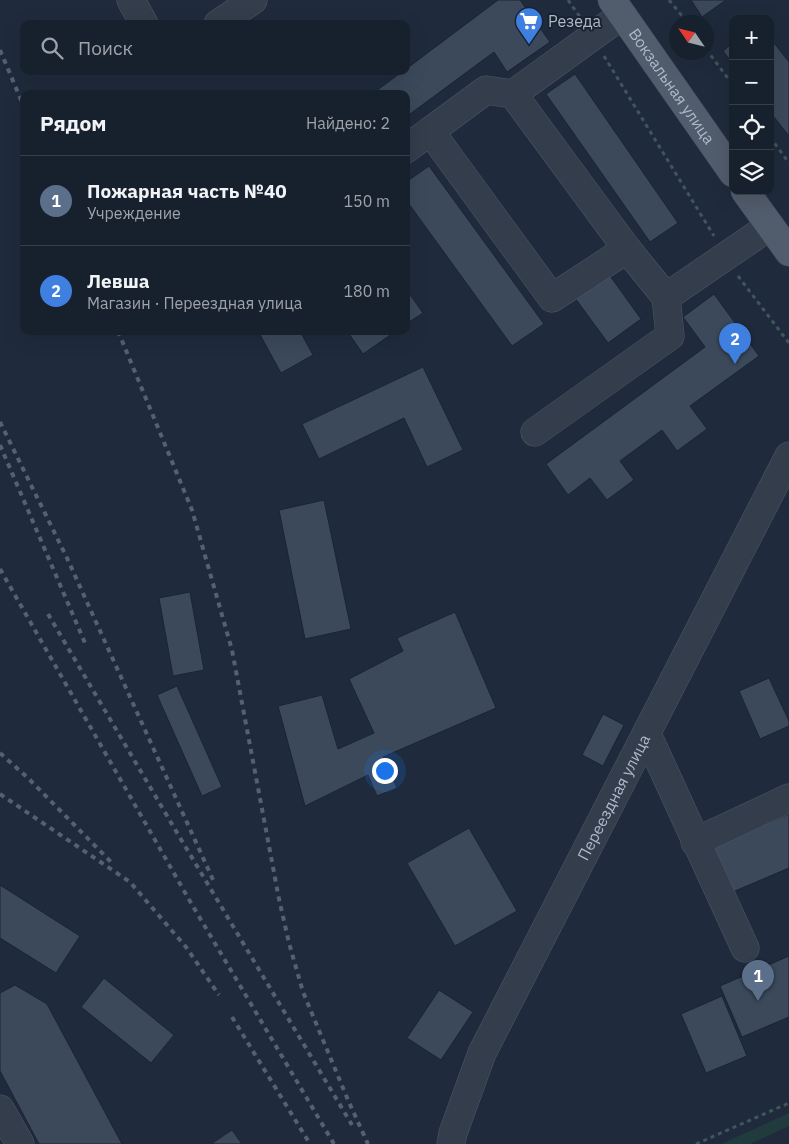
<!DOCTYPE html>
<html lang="ru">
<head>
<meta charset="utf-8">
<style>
	body { margin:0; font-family:"IBM Plex Sans",sans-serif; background:#242d39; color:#f1f3f6 }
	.controls { position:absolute; right:15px; top:15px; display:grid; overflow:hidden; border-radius:10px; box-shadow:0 5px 20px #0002 }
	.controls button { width:45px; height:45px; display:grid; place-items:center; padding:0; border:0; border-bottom:1px solid #363e49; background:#17202d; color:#f1f3f6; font:25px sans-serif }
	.compass { position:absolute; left:669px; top:15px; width:45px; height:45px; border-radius:50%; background:#17202d; box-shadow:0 5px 20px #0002; rotate:305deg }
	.you { position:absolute; left:384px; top:770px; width:18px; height:18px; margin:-12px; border:4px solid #fff; border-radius:50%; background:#1a73e8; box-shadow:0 0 0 8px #1a73e833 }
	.badge { display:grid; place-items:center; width:32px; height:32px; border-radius:50%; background:#d93025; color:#fff; font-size:16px; font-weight:700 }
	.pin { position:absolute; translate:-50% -41px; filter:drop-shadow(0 1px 2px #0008) }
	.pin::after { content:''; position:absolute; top:26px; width:18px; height:15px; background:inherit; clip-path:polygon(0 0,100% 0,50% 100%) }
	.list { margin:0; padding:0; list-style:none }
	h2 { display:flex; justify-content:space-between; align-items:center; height:65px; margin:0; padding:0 20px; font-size:21px }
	h2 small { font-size:16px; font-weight:400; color:#9ea3aa }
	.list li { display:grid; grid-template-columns:32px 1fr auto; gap:15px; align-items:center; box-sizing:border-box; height:90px; padding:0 20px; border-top:1px solid #363e49 }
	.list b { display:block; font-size:19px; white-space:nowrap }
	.list p { margin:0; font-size:16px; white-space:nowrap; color:#9ea3aa }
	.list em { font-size:16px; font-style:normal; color:#9ea3aa }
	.icon { flex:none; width:28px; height:28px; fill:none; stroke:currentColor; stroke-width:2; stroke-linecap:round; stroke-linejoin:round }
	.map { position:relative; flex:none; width:789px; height:1144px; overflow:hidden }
	.search { position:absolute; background:#17202d; box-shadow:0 5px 20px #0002; left:20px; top:20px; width:390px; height:55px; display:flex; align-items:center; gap:12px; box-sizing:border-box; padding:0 18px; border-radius:10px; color:#9ea3aa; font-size:19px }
	.panel { position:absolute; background:#17202d; box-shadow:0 5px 20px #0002; left:20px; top:90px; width:390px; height:245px; border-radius:10px }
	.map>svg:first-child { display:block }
	.green { fill:#213a3d }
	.building { fill:#3b495b; stroke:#1a2432 }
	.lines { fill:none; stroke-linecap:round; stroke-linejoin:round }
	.minor-casing { stroke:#4e5866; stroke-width:29 }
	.major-casing { stroke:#3c4655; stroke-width:29 }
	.path { stroke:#3f575a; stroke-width:3; stroke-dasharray:4 4; stroke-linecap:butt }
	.minor { stroke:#333d4c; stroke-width:28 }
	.major { stroke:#515c6c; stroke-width:28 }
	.rail { stroke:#546173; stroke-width:4; stroke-dasharray:5 5; stroke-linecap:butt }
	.labels { text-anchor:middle; stroke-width:4; stroke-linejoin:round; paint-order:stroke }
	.poi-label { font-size:16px; fill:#aeb8c8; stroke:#182230; text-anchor:start }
	.street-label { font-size:16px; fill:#aeb8c8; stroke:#182230 }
</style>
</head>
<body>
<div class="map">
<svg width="789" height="1144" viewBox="0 0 789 1144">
	<rect width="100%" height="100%" fill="#1f2b3c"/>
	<!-- green -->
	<polygon class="green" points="789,1113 789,1126 750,1144 721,1144"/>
	<!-- building -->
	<g class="building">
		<polygon points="498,0 520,0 550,42 507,72 494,52 406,117 406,94 372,94 403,71 406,71 406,69"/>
		<polygon points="691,0 726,0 702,17"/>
		<polygon points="770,38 789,62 789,136 770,112"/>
		<polygon points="733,43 733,64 723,51"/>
		<polygon points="575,74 678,223 650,242 546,94"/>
		<polygon points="429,166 544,324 512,346 406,200 406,182"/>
		<polygon points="608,273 641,319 608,343 575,298"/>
		<polygon points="406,289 423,313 406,324"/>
		<polygon points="714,294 759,356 690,406 707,429 677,451 662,430 620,461 634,480 607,500 590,478 568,495 546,464 705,347 683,317"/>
		<polygon points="258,331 300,331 313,355 281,373"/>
		<polygon points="347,331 396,331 363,354"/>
		<polygon points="423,367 463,450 427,467 404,418 319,459 302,424"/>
		<polygon points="324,500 351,629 305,639 279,510"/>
		<polygon points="190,592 204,670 173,676 159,598"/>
		<polygon points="455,612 496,708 383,757 397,788 377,796 368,775 305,806 278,706 322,695 338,749 374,733 349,679 403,651 397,638"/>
		<polygon points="769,678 789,721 789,726 760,739 739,691"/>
		<polygon points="177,686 222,787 202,796 157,695"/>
		<polygon points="603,714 624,725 603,766 582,755"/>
		<polygon points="789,814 789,868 728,894 708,849"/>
		<polygon points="469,828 517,911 455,946 407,863"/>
		<polygon points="0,885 80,936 56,973 0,938"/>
		<polygon points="789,956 789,1017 742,1037 720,986"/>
		<polygon points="104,978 174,1035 151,1063 81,1007"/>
		<polygon points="15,985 47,1004 122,1144 39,1144 0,1071 0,993"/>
		<polygon points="439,990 473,1012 441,1060 407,1038"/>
		<polygon points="722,996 747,1056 706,1073 681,1014"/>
		<polygon points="232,1130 242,1144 211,1144"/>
	</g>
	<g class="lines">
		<!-- minor casing -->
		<g class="minor-casing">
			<g id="minor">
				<polyline points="131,0 144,24"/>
				<polyline points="218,24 253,0"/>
				<polyline points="430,131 552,298 627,249 513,94"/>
				<polyline points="406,149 486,90 513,94 622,15"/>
				<polyline points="627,249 666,297"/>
				<polyline points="535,432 670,336 666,297 770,226"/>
				<polyline points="647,734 745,948"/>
				<polyline points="695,842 789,798"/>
				<polyline points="0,1109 20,1144"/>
				<path id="s1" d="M451 1144 453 1133 482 1053 789 456"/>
			</g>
		</g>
		<!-- major casing -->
		<g class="major-casing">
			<g id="major">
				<path id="s2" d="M612 0 733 173"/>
				<polyline points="745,191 789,252"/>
			</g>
		</g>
		<!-- path -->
		<g class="path">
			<polyline points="568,0 580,17"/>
			<polyline points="669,0 687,22"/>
			<polyline points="706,49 733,85"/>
			<polyline points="604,56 714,236"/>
			<polyline points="770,137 789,163"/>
			<polyline points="738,276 789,343"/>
			<polyline points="696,1144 789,1103"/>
		</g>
		<!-- minor -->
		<use href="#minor" class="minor"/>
		<!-- major -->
		<use href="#major" class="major"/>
		<!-- rail -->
		<g class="rail">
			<polyline points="0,50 24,107"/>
			<polyline points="118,331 192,510 232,650 279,899 289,943 303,992 348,1100 368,1144"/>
			<polyline points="0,422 67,558 214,882"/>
			<polyline points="0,445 85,643"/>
			<polyline points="0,569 191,903 334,1144"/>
			<polyline points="48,614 176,831 352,1125"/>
			<polyline points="0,753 28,778 113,864"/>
			<polyline points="0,794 130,882 186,947 219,995"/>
			<polyline points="232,1017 310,1144"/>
		</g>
	</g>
	<!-- icons -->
	<defs>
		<g id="supermarket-pin" transform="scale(1.4375)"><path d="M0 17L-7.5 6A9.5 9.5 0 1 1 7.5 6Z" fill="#3f7fe0" stroke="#182230"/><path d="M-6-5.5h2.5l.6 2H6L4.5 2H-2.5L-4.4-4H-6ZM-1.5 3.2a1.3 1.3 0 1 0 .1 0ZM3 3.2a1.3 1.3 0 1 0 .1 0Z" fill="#fff"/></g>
	</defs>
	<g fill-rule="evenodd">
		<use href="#supermarket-pin" x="529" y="21"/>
	</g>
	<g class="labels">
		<!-- poi labels -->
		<g class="poi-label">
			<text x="548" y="27">Резеда</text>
		</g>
		<!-- street labels -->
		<g class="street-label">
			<text dy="6" stroke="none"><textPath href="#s2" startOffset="105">Вокзальная улица</textPath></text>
			<text dy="6" stroke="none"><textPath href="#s1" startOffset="384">Переездная улица</textPath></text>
		</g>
	</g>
</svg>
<div class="controls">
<button>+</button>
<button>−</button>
<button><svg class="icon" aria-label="locate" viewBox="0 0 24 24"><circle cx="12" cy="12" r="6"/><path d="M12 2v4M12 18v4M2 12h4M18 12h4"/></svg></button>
<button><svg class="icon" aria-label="layers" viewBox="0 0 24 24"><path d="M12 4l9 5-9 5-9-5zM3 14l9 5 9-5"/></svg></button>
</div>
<svg class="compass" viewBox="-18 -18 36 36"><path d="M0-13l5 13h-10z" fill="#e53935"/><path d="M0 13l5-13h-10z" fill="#9ea3aa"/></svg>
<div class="you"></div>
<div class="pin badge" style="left:758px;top:1001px;background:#5c6f8a">1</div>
<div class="pin badge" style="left:735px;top:364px;background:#3f7fe0">2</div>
<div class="search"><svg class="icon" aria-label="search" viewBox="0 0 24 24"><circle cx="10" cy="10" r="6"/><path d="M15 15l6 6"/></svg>Поиск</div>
<section class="panel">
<h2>Рядом<small>Найдено: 2</small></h2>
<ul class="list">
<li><span class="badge" style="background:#5c6f8a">1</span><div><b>Пожарная часть №40</b><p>Учреждение</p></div><em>150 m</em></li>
<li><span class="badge" style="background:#3f7fe0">2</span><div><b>Левша</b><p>Магазин · Переездная улица</p></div><em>180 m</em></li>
</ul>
</section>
</div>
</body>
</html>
